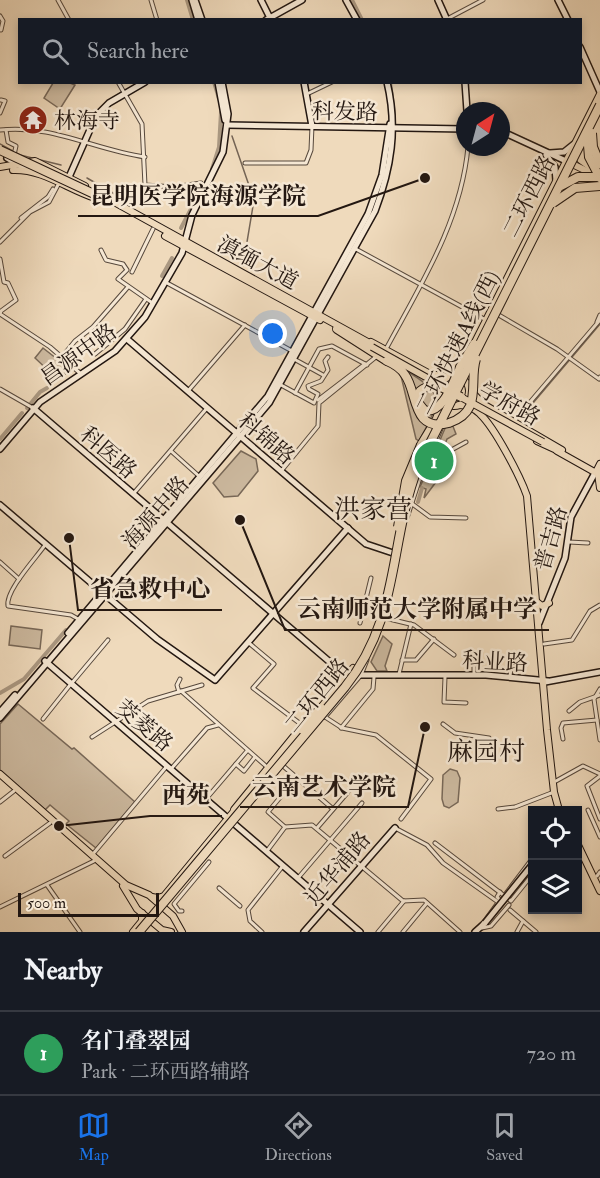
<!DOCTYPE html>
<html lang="en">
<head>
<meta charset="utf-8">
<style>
	body { margin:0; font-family:"IM FELL Double Pica","Noto Serif SC",serif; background:#242831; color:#f1f3f6 }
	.controls { position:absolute; right:18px; bottom:18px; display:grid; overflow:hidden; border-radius:0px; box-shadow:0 3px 9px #0003 }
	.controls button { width:54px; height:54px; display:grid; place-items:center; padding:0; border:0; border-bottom:2px solid #363941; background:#171b24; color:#f1f3f6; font:30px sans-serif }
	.compass { position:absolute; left:456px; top:102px; width:54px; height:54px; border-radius:50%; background:#171b24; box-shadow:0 3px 9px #0003; rotate:36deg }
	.scale { position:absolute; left:18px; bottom:15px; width:141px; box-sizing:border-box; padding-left:6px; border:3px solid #231711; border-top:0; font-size:16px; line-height:21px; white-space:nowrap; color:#231711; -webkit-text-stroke:4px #f5e7d3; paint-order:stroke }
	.you { position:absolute; left:273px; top:334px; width:21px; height:21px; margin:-15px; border:4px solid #fff; border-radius:50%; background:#1a73e8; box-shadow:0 0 0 9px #1a73e833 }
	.badge { display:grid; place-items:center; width:39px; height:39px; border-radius:50%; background:#1a73e8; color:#fff; font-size:20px; font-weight:700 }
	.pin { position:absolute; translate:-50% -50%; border:3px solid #fff; box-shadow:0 2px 6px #0006 }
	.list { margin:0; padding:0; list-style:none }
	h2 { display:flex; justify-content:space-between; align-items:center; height:78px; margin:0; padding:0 24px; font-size:26px }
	h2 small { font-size:20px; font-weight:400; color:#9ea1a6 }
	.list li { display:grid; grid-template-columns:39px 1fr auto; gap:18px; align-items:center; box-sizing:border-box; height:84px; padding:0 24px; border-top:2px solid #363941 }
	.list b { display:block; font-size:22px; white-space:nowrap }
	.list p { margin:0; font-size:20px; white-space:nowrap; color:#9ea1a6 }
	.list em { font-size:20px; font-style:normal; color:#9ea1a6 }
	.icon { flex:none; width:33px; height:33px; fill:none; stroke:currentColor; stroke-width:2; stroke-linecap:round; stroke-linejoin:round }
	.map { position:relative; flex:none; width:600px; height:932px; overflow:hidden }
	.search { position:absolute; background:#171b24; box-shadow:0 3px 9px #0003; left:18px; right:18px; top:18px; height:66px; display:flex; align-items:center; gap:15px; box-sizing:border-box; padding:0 21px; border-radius:0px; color:#9ea1a6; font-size:22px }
	.sheet { height:162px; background:#171b24 }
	nav { display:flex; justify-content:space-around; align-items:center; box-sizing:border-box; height:84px; border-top:2px solid #363941; background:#171b24; font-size:16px; color:#9ea1a6 }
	nav a { display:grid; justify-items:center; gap:3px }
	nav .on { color:#1a73e8 }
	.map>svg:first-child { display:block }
	.green { fill:#ccb99f; stroke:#786858; stroke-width:1.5 }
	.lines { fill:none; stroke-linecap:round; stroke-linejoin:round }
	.stream { stroke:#746455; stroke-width:1.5 }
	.river { stroke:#aa9882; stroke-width:4 }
	.street-casing { stroke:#56483c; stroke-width:5 }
	.secondary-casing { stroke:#231711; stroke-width:8 }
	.primary-casing { stroke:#231711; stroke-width:8 }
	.highway-casing { stroke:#231711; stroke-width:10 }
	.street { stroke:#f5e7d3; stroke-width:3 }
	.secondary { stroke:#f5e7d3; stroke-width:5 }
	.primary { stroke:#efdabc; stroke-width:6 }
	.highway { stroke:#efdabc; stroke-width:8 }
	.secondary-bridge-casing { stroke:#231711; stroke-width:8; stroke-linecap:butt }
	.primary-bridge-casing { stroke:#231711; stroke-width:8; stroke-linecap:butt }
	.highway-bridge-casing { stroke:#231711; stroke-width:10; stroke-linecap:butt }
	.secondary-bridge { stroke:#f5e7d3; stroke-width:5 }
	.primary-bridge { stroke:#efdabc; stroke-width:6 }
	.highway-bridge { stroke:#efdabc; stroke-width:8 }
	.labels { text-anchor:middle; stroke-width:5; stroke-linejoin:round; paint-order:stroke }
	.street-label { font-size:22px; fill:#231711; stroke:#f5e7d3 }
	.poi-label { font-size:22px; fill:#231711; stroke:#f5e7d3; text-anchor:start }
	.quarter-label { font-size:26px; fill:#231711; stroke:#f5e7d3 }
	.leader { fill:none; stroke:#231711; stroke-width:2 }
	.callout-dot { fill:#231711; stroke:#f5e7d3; stroke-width:2 }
	.callout-label { font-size:24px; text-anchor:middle; font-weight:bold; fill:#231711; stroke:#f5e7d3; stroke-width:5; stroke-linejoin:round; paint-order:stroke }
</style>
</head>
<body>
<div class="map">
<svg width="600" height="932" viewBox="0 0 600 932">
	<rect width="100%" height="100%" fill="#efdabc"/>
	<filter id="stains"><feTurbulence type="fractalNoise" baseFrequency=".00333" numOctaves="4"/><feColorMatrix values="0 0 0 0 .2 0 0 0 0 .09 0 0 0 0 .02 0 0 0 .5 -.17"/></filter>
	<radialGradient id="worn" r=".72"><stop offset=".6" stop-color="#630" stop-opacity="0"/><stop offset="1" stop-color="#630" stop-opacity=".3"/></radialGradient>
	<!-- green -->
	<g class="green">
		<polygon points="53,83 70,83 75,85 60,109 44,98"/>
		<polygon points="43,348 71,370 55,381 50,377 52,374 35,358"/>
		<path d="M405 370C449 396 439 402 419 441L416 439 401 376Z"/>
		<polygon points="452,424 456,434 447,439 441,455 450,453 454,455 445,477 442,474 424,498 426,489 420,487 446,426"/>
		<polygon points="241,451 256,459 258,471 238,496 224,497 213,483"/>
		<polygon points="11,626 42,630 40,649 9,645"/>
		<polygon points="383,636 392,644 385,666 387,671 377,671 371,662"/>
		<polygon points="18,704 72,749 74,748 135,802 96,848 66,824 69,821 50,805 45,810 0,771 0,724"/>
		<polygon points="450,769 457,771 460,778 458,802 449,808 444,806 442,799 443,775"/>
	</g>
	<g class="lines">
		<!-- stream -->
		<g class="stream">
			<polyline points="232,136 254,200 243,266"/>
			<polyline points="0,144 20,155 61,165"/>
			<polyline points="87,178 125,200"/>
			<polyline points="522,416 600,324"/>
		</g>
		<!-- river -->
		<g class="river">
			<polyline points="187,0 193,20"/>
			<polyline points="352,0 362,20"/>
			<polyline points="214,82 219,99"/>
			<polyline points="390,82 394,114"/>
			<polyline points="212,169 219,147 221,112"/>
			<polyline points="181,228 203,186"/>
			<polyline points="162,276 172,258"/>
			<polyline points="27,408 40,392 47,388"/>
			<polyline points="0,439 22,413"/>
			<polyline points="418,502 422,488"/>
			<polyline points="0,693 24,679 66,630"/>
		</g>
		<!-- street casing -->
		<g class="street-casing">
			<g id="street">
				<polyline points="58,0 69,20"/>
				<polyline points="151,0 157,20"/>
				<polyline points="0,16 3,21 1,30"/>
				<polyline points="447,19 483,0"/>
				<polyline points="118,82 142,124 145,185 174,187 201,183"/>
				<polyline points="309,93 332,82"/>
				<polyline points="0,113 5,101 1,100"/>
				<path d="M0 130C51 124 95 150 145 157"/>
				<polyline points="6,130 8,142 16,146 14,155"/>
				<polyline points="245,163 306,163 311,150 312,126"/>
				<polyline points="21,218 48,197 53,189"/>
				<polyline points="0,242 30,212 49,202 59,183"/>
				<polyline points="354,248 486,320"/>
				<polyline points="101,250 106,260 123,264 127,270 118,279 151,302"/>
				<polyline points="0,259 4,282 8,283 16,300 1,311 0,314 50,347 81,374"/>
				<polyline points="132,272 153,229"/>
				<polyline points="167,283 292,351"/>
				<polyline points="497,314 557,349 599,379 600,377"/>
				<polyline points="597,322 600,315"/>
				<path d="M386 349C421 284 461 222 468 147"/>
				<polyline points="95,354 125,329 146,299"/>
				<polyline points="62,357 75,341 93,327 128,287"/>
				<polyline points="294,359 323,375"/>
				<polyline points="281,385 314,403 318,394 309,389 308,386 321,381 328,370 325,361 328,357"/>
				<polyline points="0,389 33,408"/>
				<polyline points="188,391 245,325"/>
				<polyline points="295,393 319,349 332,346 367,365"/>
				<polyline points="318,400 365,364"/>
				<polyline points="514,421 600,320"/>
				<polyline points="436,442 444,454 466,442"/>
				<polyline points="171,451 200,477"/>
				<polyline points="282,470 318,426 319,403 377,356"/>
				<polyline points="134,493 207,408"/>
				<polyline points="411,503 430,517 466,518"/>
				<polyline points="407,518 421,475 441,429"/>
				<polyline points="569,542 588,543"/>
				<path d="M45 545C36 558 5 591 8 606L71 615 78 619"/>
				<polyline points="0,562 19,579"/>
				<polyline points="366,601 382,604"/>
				<polyline points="385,618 414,625 454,655"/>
				<polyline points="360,623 371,578"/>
				<polyline points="249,643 274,664 253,688 302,725"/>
				<polyline points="544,644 572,640 590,611 600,605"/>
				<polyline points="402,660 416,660 434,639"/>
				<polyline points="399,674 411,624"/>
				<polyline points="474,675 474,657"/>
				<polyline points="510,676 512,660"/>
				<polyline points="445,677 444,702 466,703"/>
				<polyline points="71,684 108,640"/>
				<polyline points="600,689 594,699 600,740"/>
				<polyline points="181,691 267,767"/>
				<polyline points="179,692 177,685 180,679"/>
				<polyline points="569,711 580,702 600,695"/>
				<polyline points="325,717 342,728 376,735 431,779 401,819"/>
				<polyline points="325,717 361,675 367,660"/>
				<polyline points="43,719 70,685"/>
				<polyline points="443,724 455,733 489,738"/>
				<polyline points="341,728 373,689 374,677"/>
				<polyline points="92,737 148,701 202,685"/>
				<polyline points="563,739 561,728 563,723 597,720"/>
				<polyline points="236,764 244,771 255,757"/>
				<polyline points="282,765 333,809"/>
				<polyline points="171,769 207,728 218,725"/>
				<polyline points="600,776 587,786 600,819"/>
				<polyline points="556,781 583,766 600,774"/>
				<polyline points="206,799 247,751"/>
				<polyline points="0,802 14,791"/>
				<polyline points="498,809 515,807 554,792"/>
				<polyline points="588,810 600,837"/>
				<polyline points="285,827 268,812 297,777"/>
				<polyline points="317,828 348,792"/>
				<polyline points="395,828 427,845 443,863 498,902"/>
				<polyline points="435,843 511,901 532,875"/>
				<polyline points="267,851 285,827 312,825 403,901 424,900 460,932"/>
				<polyline points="93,854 167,766"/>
				<polyline points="5,856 50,823"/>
				<polyline points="597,876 600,872"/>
				<polyline points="298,878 362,803"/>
				<polyline points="47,885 80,932"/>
				<polyline points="219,888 240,906"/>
				<polyline points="504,896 532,859"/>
				<polyline points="0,907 94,861"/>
				<polyline points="510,910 536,932"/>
				<polyline points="182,911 179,911 174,904 209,862"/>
				<polyline points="481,926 500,900 497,897 500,892"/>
				<polyline points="482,928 491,926 509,905"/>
				<polyline points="262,932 250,921 248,910 282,867"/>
				<polyline points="378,932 404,901"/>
				<polyline points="403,932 427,903"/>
				<polyline points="517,932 523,921"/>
			</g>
		</g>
		<!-- secondary casing -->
		<g class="secondary-casing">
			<g id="secondary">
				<polyline points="192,0 198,20"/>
				<polyline points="195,0 202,20"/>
				<polyline points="261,0 271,20"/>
				<polyline points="346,0 357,20"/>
				<polyline points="438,0 447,20"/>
				<polyline points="558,0 568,20"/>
				<polyline points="266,20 302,0"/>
				<polyline points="580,47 600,92"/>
				<polyline points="218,82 225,120"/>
				<polyline points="304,82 312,126"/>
				<polyline points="465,82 467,111"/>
				<polyline points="227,125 465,129"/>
				<polyline points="501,131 566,161"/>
				<polyline points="550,153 564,152 574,144"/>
				<polyline points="546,155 555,167 556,181"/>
				<polyline points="7,158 26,169"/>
				<polyline points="69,177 96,116 109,103 145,82"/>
				<polyline points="127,339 366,544 393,553"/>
				<polyline points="33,408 345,675 486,675 548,681"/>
				<polyline points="0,449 40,402 115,351 145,317 182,253 192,215 223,152 228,114 222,82"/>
				<polyline points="0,505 157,639 215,680 348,528"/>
				<polyline points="539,623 565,558 571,517 596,471"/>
				<polyline points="68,633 268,396 368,214 382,175 390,124"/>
				<polyline points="45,661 360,932"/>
				<polyline points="545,682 600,672"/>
				<polyline points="0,712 15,695"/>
				<path d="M0 718 269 403 375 211C391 169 398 128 387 82"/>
				<polyline points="304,932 395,828"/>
				<polyline points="475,932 485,923"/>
			</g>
		</g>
		<!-- primary casing -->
		<g class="primary-casing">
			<g id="primary">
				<polyline points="568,162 597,176"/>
				<polyline points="0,167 35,161 85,186"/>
				<path d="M13 170C43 169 67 189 95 198"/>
				<polyline points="107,198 373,345"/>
				<polyline points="165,236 320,320"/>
				<polyline points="371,342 430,374 449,377"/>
				<polyline points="473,346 600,94"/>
				<circle cx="454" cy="391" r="15"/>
				<polyline points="469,389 483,404 562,450"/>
				<path d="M459 405C467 405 474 408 480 414 495 428 520 476 527 496L547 730 554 792 559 810"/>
				<polyline points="434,424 442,402"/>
				<polyline points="537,441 561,452"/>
				<polyline points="557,451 598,474"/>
				<polyline points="597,470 600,464"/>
				<polyline points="598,473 600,488"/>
				<polyline points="537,602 542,606 549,603"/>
				<polyline points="318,711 353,668"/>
				<polyline points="0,774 126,885 149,895 173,916 182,932"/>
				<polyline points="578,845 600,891"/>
				<polyline points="123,886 137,909 162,930 171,932"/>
				<polyline points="152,897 158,898 164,896 235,810"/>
				<polyline points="133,932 142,921 142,913"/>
			</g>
		</g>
		<!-- highway casing -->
		<g class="highway-casing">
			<g id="highway">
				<polyline points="584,142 581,159 600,173"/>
				<path d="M554 199C564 186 578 179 594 185"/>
				<polyline points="337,329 387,361"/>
				<polyline points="421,445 435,422"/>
				<polyline points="235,810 301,729"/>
			</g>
		</g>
		<!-- street -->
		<use href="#street" class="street"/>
		<!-- secondary -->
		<use href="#secondary" class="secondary"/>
		<!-- primary -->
		<use href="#primary" class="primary"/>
		<!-- highway -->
		<use href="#highway" class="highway"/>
		<!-- secondary-bridge casing -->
		<g class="secondary-bridge-casing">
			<polyline id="secondary-bridge" points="485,923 532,865"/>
		</g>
		<!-- primary-bridge casing -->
		<g class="primary-bridge-casing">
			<g id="primary-bridge">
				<polyline points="372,347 440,385"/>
				<polyline points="459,396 543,442"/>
			</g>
		</g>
		<!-- highway-bridge casing -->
		<g class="highway-bridge-casing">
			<g id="highway-bridge">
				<polyline points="592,133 593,147 600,164"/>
				<polyline points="587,134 589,157 600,178"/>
				<polyline points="0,150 109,201"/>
				<polyline points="561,186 578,177 600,177"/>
				<polyline points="553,203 575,188 600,186"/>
				<path d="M387 361C394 364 401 368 405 375 418 392 411 433 449 423 458 420 466 415 470 406 476 392 471 374 476 359"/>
				<path d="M461 397 443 388C434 385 427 385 420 391L417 401 425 411C444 412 452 384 459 370L460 367 474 344"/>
				<polyline points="398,527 406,481 421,445"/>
				<polyline points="301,729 321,708"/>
				<path d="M139 932 345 687C401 617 388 544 418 467L600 105"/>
			</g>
		</g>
		<!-- secondary-bridge -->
		<use href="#secondary-bridge" class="secondary-bridge"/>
		<!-- primary-bridge -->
		<use href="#primary-bridge" class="primary-bridge"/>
		<!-- highway-bridge -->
		<use href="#highway-bridge" class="highway-bridge"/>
	</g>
	<!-- icons -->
	<defs>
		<g id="temple-disc" transform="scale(1.5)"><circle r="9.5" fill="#8f2418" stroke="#f5e7d3"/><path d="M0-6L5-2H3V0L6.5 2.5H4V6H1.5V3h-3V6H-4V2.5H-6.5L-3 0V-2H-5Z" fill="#fff"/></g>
	</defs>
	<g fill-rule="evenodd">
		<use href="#temple-disc" x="33" y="120"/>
	</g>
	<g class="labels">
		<!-- street labels -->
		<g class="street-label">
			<text transform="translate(345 111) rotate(1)" y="8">科发路</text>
			<text transform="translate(528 196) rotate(-63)" y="8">二环西路</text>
			<text transform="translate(258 262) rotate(28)" y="8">滇缅大道</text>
			<text transform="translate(457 342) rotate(-63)" y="8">二环快速A线(西)</text>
			<text transform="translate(78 354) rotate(-36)" y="8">昌源中路</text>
			<text transform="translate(510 403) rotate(29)" y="8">学府路</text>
			<text transform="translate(267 438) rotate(41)" y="8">科锦路</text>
			<text transform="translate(109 452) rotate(41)" y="8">科医路</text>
			<text transform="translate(155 512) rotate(-49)" y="8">海源中路</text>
			<text transform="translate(550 538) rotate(-74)" y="8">普吉路</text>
			<text transform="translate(495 661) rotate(3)" y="8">科业路</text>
			<text transform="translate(316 695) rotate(-51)" y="8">二环西路</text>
			<text transform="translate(145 725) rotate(40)" y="8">茭菱路</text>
			<text transform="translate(337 868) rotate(-50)" y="8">近华浦路</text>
		</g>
		<!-- poi labels -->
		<g class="poi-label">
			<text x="54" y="128">林海寺</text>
		</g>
		<!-- quarter labels -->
		<g class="quarter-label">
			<text x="373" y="518">洪家营</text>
			<text x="486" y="760">麻园村</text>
		</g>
	</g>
	<!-- callouts -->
	<path class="leader" d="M425 178L318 216H78M69 538L78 610H222M240 520L285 630H549M425 727L408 807H240M59 826L150 816H222"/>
	<g class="callout-dot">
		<circle cx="425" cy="178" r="6"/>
		<circle cx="69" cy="538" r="6"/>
		<circle cx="240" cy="520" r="6"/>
		<circle cx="425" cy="727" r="6"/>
		<circle cx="59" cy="826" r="6"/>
	</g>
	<g class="callout-label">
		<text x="198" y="204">昆明医学院海源学院</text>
		<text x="150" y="597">省急救中心</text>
		<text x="417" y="617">云南师范大学附属中学</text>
		<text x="324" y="795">云南艺术学院</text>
		<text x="186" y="803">西苑</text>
	</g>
	<rect width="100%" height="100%" filter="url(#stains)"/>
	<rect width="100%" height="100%" fill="url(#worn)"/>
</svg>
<div class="controls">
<button><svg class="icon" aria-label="locate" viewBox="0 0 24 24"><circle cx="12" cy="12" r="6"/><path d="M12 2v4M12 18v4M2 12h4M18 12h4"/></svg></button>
<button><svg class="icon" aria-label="layers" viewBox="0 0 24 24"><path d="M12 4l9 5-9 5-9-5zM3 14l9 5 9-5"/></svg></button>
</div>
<svg class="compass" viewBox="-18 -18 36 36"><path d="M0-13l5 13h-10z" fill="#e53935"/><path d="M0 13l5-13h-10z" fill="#9ea1a6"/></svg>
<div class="scale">500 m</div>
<div class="you"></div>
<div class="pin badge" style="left:434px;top:461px;background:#2e9e5b">1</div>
<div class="search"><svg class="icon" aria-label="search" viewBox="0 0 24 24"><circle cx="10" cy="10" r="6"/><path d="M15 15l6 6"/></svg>Search here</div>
</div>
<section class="sheet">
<h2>Nearby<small></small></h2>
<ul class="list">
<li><span class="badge" style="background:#2e9e5b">1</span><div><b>名门叠翠园</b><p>Park · 二环西路辅路</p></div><em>720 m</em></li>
</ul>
</section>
<nav>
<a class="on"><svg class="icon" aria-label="map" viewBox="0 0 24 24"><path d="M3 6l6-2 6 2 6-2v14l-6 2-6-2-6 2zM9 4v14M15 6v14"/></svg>Map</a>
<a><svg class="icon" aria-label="directions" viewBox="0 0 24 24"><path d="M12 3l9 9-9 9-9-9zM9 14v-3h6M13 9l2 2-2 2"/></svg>Directions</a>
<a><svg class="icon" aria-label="saved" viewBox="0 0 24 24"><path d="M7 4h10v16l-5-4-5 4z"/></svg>Saved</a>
</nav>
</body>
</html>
